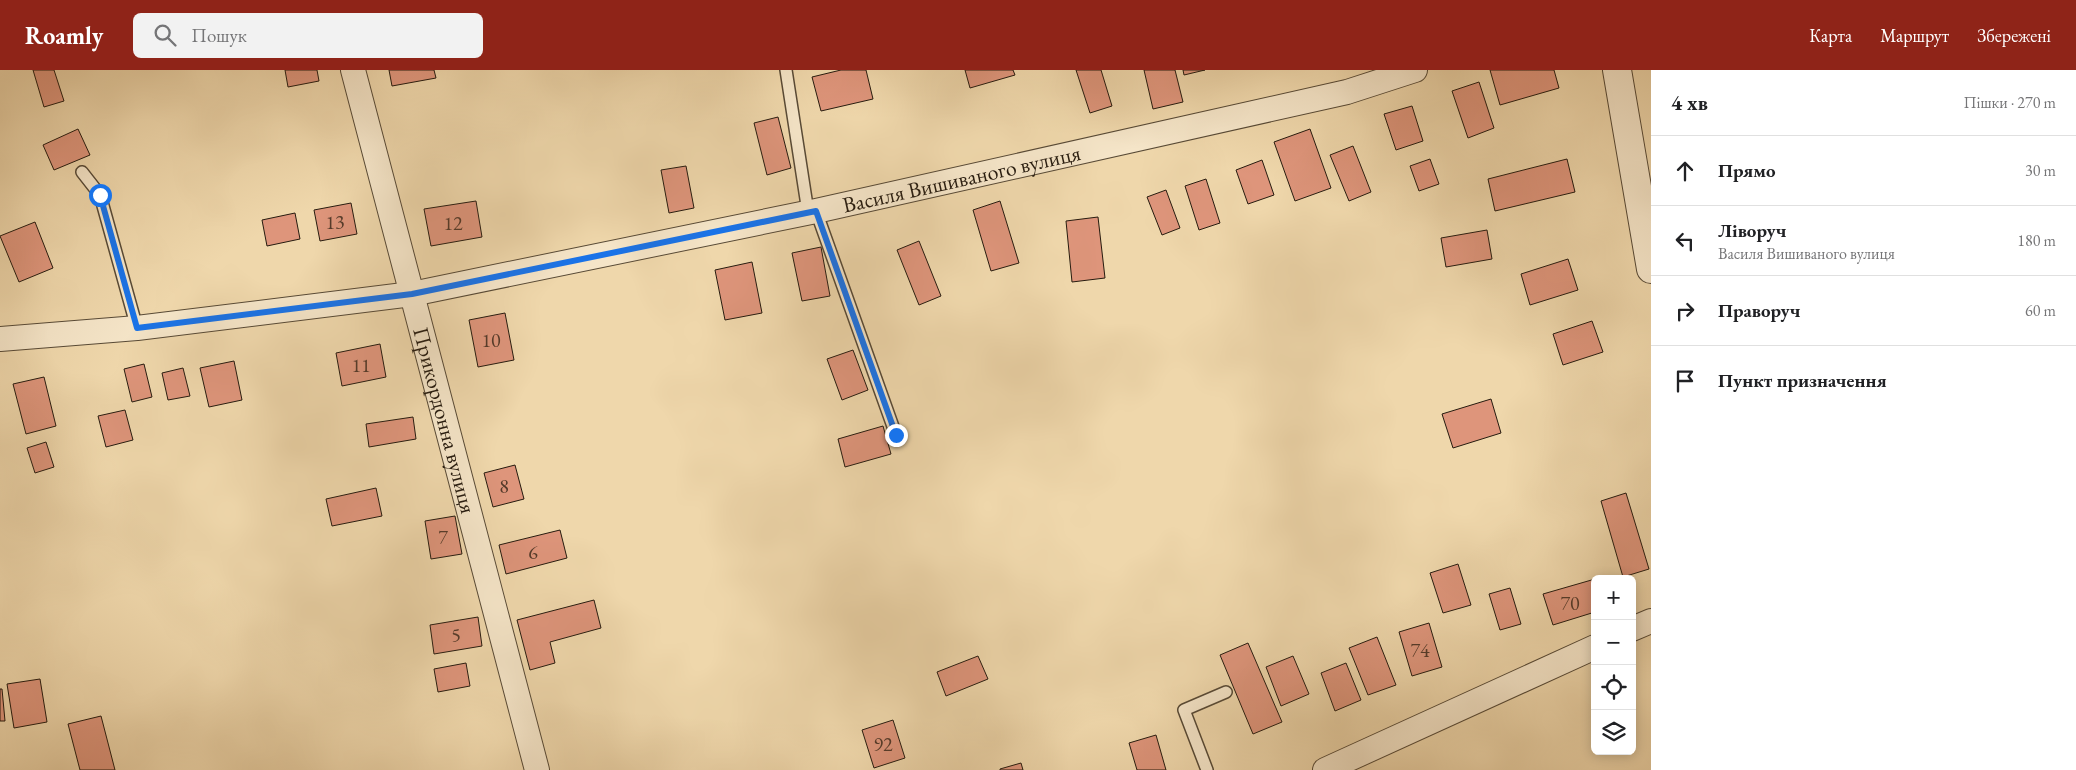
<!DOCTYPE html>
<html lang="uk">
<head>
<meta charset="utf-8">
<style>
	body { margin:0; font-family:"EB Garamond",serif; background:#f2f2f2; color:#202124 }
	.controls { position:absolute; right:15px; bottom:15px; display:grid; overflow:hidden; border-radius:8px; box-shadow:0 2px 12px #0003 }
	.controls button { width:45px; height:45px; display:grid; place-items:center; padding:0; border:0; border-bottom:1px solid #e0e0e0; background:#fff; color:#202124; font:25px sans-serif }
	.stop { position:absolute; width:15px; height:15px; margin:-11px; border:4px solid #1a73e8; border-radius:50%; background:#fff }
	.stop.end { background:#1a73e8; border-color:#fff; box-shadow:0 1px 5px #0008 }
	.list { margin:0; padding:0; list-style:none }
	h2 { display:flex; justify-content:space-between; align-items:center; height:65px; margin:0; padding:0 20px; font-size:21px }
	h2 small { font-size:16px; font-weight:400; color:#757577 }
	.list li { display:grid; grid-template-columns:32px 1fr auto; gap:15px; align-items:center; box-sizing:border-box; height:70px; padding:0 20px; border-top:1px solid #e0e0e0 }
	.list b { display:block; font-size:19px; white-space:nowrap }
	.list p { margin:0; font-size:16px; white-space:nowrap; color:#757577 }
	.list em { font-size:16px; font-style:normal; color:#757577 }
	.icon { flex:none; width:28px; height:28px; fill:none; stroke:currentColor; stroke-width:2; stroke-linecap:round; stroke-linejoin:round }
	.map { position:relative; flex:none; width:1651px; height:700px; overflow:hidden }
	header { display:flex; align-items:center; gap:30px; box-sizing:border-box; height:70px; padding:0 25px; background:#8f2418; color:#fff }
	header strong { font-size:24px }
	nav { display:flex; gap:28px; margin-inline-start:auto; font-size:18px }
	.search { width:350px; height:45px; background:#f2f2f2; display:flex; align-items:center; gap:12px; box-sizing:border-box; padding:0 18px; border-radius:8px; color:#757577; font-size:19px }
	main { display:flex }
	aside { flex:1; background:#fff }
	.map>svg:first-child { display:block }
	.building { fill:#de957b; stroke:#261b0f }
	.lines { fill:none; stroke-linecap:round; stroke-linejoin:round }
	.service-casing { stroke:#584a36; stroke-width:14 }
	.minor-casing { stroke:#584a36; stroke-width:26 }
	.tertiary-casing { stroke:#584a36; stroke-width:30 }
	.service { stroke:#f5e5c8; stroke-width:11 }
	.minor { stroke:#f5e5c8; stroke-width:24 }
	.tertiary { stroke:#f5e5c8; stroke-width:28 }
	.route { stroke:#1a73e8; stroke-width:6 }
	.labels { text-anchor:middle; stroke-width:5; stroke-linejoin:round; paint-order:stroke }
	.number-label { font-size:20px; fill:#543a2a }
	.street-label { font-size:22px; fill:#261b0f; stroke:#f5e5c8 }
</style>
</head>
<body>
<header>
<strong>Roamly</strong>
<div class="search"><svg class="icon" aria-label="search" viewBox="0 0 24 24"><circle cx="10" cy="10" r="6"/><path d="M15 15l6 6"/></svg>Пошук</div>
<nav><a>Карта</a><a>Маршрут</a><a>Збережені</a></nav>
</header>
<main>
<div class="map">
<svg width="1651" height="700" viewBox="0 0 1651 700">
	<rect width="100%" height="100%" fill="#efd7ab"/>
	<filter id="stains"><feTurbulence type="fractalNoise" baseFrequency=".004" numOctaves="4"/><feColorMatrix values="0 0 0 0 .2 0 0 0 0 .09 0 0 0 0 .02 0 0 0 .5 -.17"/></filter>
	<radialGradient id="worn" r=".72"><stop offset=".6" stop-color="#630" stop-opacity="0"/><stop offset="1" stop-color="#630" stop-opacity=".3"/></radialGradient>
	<!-- building -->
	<g class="building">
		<polygon points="33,0 54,0 64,31 44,37"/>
		<polygon points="285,0 317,0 319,11 288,17"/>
		<polygon points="389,0 434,0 436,8 392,16"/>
		<polygon points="841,0 866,0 873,29 821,41 812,7"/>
		<polygon points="965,0 1013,0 1015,5 970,18"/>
		<polygon points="1076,0 1101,0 1112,36 1090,43"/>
		<polygon points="1144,0 1175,0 1183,32 1153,39"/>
		<polygon points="1183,0 1205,0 1184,5"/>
		<polygon points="1490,0 1554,0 1559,18 1500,35"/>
		<polygon points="1479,12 1494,58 1468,68 1452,21"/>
		<polygon points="1412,36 1423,71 1396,80 1384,44"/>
		<polygon points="778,47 791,98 767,105 754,53"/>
		<polygon points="78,59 90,85 54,100 43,75"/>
		<polygon points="1310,59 1331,118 1295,131 1274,72"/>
		<polygon points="1353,76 1371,122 1349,131 1330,85"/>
		<polygon points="1430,89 1439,114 1419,121 1410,96"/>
		<polygon points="1567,89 1575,122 1495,141 1488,109"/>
		<polygon points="1262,90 1274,125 1248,134 1236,100"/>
		<polygon points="686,96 694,138 669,143 661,100"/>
		<polygon points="1206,109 1220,153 1199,160 1185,116"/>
		<polygon points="1166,120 1180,158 1162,165 1147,127"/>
		<polygon points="476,131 482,167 431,176 424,139"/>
		<polygon points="1000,131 1019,193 991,201 973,140"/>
		<polygon points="351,133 357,164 320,171 314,140"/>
		<polygon points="295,143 300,169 267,176 262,150"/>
		<polygon points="1098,147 1105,208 1072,212 1066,151"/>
		<polygon points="35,152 53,198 19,212 0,166"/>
		<polygon points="1487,160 1492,189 1446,197 1441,168"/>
		<polygon points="919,171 941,226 919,235 897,180"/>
		<polygon points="821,177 830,226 802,231 792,183"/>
		<polygon points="1568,189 1578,220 1530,235 1521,204"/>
		<polygon points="752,192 762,243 725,250 715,200"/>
		<polygon points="505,243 514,290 478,297 469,250"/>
		<polygon points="1592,251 1603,282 1563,295 1553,264"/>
		<polygon points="380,274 386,307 342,316 336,283"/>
		<polygon points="853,280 868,320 842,330 827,289"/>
		<polygon points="234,291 242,330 209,337 200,298"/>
		<polygon points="144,294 152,327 132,332 124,299"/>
		<polygon points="183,298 190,326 168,330 162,303"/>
		<polygon points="44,307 56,356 26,364 13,314"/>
		<polygon points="1491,329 1501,363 1453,378 1442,344"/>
		<polygon points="125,340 133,370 106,377 98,346"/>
		<polygon points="413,347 416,369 369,377 366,354"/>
		<polygon points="883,356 891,384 845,397 838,369"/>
		<polygon points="46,372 54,397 35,403 27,378"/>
		<polygon points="515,395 524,429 493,437 484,403"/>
		<polygon points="376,418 382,446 332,456 326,429"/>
		<polygon points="1626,423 1649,499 1623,507 1601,431"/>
		<polygon points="455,446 462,484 431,489 425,451"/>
		<polygon points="560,460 567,488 506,504 499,475"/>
		<polygon points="1458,494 1471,535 1443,543 1430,503"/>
		<polygon points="1595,509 1595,542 1553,555 1543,524"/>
		<polygon points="1510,518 1521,554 1500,560 1489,524"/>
		<polygon points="594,530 601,558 550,572 555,593 530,600 517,550"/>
		<polygon points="478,547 482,576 434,584 430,555"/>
		<polygon points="1429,553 1442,597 1412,606 1399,562"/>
		<polygon points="1377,567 1396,615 1368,625 1349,578"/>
		<polygon points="1248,573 1282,652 1253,664 1220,585"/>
		<polygon points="978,586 988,609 946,626 937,602"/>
		<polygon points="1293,586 1309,624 1281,636 1266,597"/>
		<polygon points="466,593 470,616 438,622 434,599"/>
		<polygon points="1346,593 1361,630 1335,641 1321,603"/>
		<polygon points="40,609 47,652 14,658 7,614"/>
		<polygon points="0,619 2,619 5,651 0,651"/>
		<polygon points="101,646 115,700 80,700 68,654"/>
		<polygon points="893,650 905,688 874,698 862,660"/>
		<polygon points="1156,665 1166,700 1137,700 1129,673"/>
		<polygon points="1021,693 1023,700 1000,700 1000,699"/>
	</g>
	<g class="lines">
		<!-- service casing -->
		<g class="service-casing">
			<g id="service">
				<polyline points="786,0 808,142"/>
				<polyline points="82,102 100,125 137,258"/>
				<polyline points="816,141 896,365"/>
				<polyline points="1207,700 1184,640 1226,622"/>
			</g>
		</g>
		<!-- minor casing -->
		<g class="minor-casing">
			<g id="minor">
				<path id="s1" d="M353 0 537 700"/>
				<path id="s2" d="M0 269 137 258 412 224 816 141 1347 22 1415 0"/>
				<polyline points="1632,559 1651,551"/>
				<polyline points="1325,700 1595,577"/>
			</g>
		</g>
		<!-- tertiary casing -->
		<g class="tertiary-casing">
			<polyline id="tertiary" points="1617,0 1651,199"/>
		</g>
		<!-- service -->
		<use href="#service" class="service"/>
		<!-- minor -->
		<use href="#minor" class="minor"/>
		<!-- tertiary -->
		<use href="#tertiary" class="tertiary"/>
	</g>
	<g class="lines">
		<!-- route -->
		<polyline class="route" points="100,125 137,258 412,224 816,141 896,365"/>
	</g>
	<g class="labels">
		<!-- number labels -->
		<g class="number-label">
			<text x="335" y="159">13</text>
			<text x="453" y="160">12</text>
			<text x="491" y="277">10</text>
			<text x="361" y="302">11</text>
			<text x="504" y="423">8</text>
			<text x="443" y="474">7</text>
			<text x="533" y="489">6</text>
			<text x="1570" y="540">70</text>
			<text x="456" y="572">5</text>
			<text x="1420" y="587">74</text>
			<text x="883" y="681">92</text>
		</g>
		<!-- street labels -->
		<g class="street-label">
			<text dy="8" stroke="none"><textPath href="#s2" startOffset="976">Василя Вишиваного вулиця</textPath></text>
			<text dy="8" stroke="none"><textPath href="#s1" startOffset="362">Прикордонна вулиця</textPath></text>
		</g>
	</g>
	<rect width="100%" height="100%" filter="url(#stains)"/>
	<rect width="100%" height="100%" fill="url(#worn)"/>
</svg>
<div class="controls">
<button>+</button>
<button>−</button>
<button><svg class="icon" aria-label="locate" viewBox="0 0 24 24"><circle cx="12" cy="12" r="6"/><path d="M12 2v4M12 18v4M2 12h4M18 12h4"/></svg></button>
<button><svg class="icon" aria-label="layers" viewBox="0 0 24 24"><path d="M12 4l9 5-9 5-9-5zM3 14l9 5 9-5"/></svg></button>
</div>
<div class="stop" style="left:100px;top:125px"></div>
<div class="stop end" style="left:896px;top:365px"></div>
</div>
<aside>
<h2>4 хв<small>Пішки · 270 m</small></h2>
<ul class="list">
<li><svg class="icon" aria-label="ahead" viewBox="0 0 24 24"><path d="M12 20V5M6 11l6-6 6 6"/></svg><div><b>Прямо</b></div><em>30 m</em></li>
<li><svg class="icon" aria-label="left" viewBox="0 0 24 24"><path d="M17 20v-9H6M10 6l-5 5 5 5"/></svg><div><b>Ліворуч</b><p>Василя Вишиваного вулиця</p></div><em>180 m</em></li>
<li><svg class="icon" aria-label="right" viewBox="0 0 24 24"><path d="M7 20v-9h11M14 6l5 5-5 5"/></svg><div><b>Праворуч</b></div><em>60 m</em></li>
<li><svg class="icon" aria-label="arrive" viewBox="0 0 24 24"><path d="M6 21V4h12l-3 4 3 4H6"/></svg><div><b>Пункт призначення</b></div></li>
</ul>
</aside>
</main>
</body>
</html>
